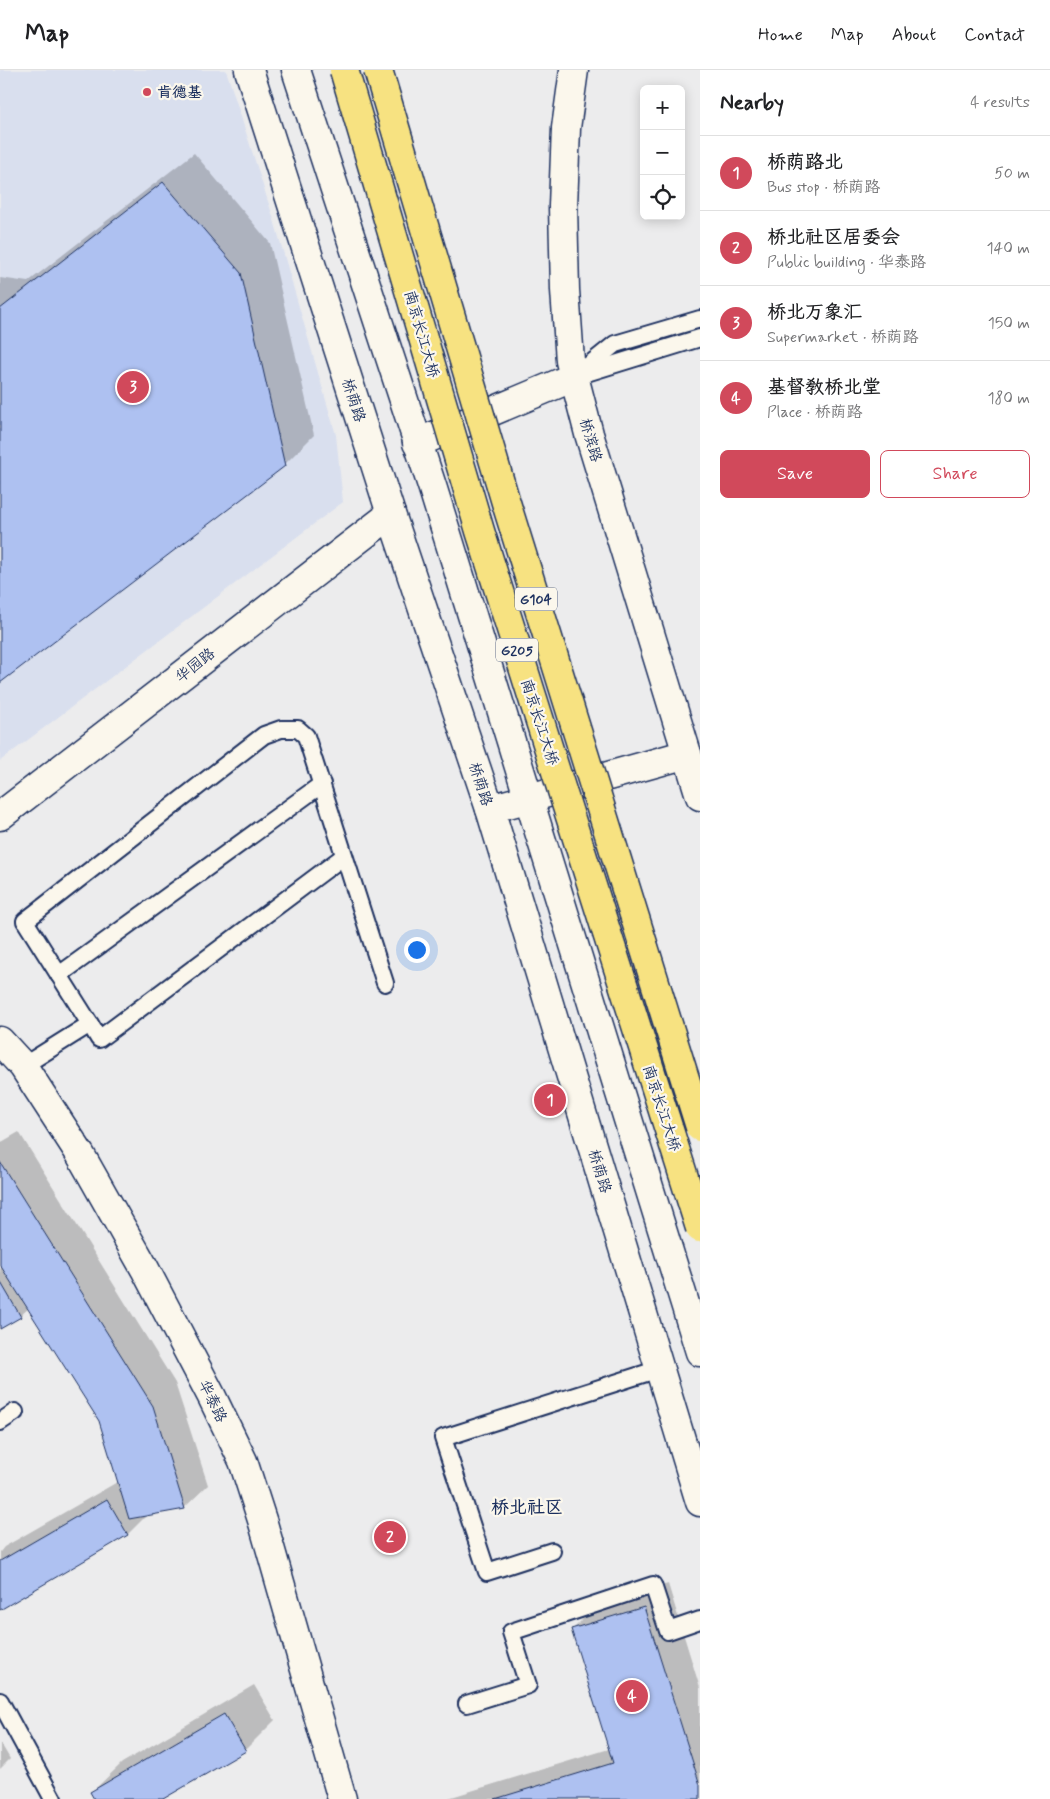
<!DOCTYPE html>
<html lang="en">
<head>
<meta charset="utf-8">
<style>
	body { margin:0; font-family:Mynerve,"LXGW WenKai TC",sans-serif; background:#f6f6f6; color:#202124 }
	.controls { position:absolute; right:15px; top:15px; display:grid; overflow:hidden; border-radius:8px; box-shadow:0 2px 12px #0003 }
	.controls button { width:45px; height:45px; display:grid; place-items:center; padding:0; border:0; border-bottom:1px solid #e0e0e0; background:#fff; color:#202124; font:25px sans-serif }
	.you { position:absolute; left:416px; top:879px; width:18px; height:18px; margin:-12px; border:4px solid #fff; border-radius:50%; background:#1a73e8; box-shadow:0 0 0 8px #1a73e833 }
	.badge { display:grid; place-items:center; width:32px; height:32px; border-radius:50%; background:#d1495b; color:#fff; font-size:16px; font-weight:700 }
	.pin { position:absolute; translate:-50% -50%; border:2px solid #fff; box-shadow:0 1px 5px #0006 }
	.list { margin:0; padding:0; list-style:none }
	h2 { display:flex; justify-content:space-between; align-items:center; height:65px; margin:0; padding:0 20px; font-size:21px }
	h2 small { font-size:16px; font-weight:400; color:#757577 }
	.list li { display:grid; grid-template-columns:32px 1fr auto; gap:15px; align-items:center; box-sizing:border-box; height:75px; padding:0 20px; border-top:1px solid #e0e0e0 }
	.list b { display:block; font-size:19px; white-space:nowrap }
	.list p { margin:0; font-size:16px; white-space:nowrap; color:#757577 }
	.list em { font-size:16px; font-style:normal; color:#757577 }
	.actions { display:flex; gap:10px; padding:15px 20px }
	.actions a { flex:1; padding:11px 0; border:1px solid #d1495b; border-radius:8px; text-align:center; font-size:18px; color:#d1495b }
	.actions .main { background:#d1495b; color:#fff }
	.icon { flex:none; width:28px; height:28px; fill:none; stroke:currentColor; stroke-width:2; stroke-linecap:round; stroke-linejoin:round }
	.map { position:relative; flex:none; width:700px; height:1729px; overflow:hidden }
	header { display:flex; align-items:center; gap:30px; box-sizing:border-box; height:70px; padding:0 25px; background:#fff; border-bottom:1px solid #e0e0e0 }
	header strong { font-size:24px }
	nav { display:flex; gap:28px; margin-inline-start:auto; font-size:18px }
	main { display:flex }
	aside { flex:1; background:#fff }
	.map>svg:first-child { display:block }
	.built { fill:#d9dfee }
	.shadow { fill:#0003 }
	.building { fill:#aec1f1; stroke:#1b2f5e }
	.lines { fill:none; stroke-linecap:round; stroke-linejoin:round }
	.lane-casing { stroke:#1b2f5e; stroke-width:20 }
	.street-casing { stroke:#1b2f5e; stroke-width:31 }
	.secondary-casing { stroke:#1b2f5e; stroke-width:31 }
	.lane { stroke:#fbf7ec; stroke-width:16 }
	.street { stroke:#fbf7ec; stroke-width:28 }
	.secondary { stroke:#fbf7ec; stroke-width:28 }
	.highway-bridge-casing { stroke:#1b2f5e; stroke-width:31; stroke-linecap:butt }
	.highway-bridge { stroke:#f7e281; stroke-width:28 }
	.poi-dot { fill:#d1495b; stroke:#fbf7ec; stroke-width:2 }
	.labels { text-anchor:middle; stroke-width:4.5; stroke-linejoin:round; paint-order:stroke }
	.shield { fill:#fbf7ec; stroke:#5e6b89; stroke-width:1 }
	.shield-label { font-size:14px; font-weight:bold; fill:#1b2f5e }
	.poi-label { font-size:15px; font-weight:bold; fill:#1b2f5e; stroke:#fbf7ec; text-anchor:start }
	.street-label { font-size:15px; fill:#1b2f5e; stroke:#fbf7ec }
	.quarter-label { font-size:18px; font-weight:bold; fill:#1b2f5e; stroke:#fbf7ec }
</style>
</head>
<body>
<header>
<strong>Map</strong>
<nav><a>Home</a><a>Map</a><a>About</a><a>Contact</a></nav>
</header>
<main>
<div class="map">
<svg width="700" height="1729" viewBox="0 0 700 1729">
	<rect width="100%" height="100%" fill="#ececed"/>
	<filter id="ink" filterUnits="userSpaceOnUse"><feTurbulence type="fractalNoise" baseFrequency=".02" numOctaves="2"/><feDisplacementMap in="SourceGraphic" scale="10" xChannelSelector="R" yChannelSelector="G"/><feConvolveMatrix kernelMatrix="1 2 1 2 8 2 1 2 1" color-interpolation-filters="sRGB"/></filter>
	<g filter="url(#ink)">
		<!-- built -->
		<polygon class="built" points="0,0 226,0 274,150 336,365 343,432 0,691"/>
		<!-- shadow -->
		<g class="shadow">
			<polygon points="194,83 270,173 314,365 284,395 0,612 0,208 28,212"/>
			<polygon points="19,1062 175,1313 208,1415 184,1438 147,1445 128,1464 0,1539 0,1482 4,1477 119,1411 100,1351 29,1238 20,1246 0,1258 0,1199 3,1197 0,1192 0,1073"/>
			<polygon points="668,1514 700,1618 700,1729 445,1729 609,1679 573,1559 596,1536"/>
			<polygon points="254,1615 275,1650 245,1680 160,1729 96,1729 92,1722 122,1693"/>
			<polygon points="0,1672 10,1689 0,1699"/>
		</g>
		<!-- building -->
		<g class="building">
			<polygon points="163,112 241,203 285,396 0,613 0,239"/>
			<polygon points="0,1092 153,1336 185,1439 129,1449 99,1351 0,1195"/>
			<polygon points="0,1211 21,1247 0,1259"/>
			<polygon points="107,1429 128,1465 0,1540 0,1491"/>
			<polygon points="644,1537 700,1715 700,1729 495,1729 613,1693 571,1559"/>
			<polygon points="224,1644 246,1681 163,1729 94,1729 90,1722"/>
		</g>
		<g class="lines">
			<!-- lane casing -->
			<g class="lane-casing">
				<g id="lane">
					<polyline points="583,304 700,268"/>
					<polyline points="574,307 615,274 700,249"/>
					<polyline points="59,905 322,714"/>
					<polyline points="90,954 99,969 344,786"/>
					<polyline points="23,996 90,954 25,851 264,665 281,659 298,659 306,666 385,913"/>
					<polyline points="0,1352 15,1342"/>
					<polyline points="552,1481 487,1502 443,1368 659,1299"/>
					<polyline points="0,1631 53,1729"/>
					<polyline points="467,1634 528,1615 511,1562 653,1515 668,1561 700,1550"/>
				</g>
			</g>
			<!-- street casing -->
			<g class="street-casing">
				<g id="street">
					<polyline points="0,746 391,444"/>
					<polyline points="0,971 23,996 80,1084 145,1199 212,1327 243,1391 263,1453 342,1729"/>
				</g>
			</g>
			<!-- secondary casing -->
			<g class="secondary-casing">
				<g id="secondary">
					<polyline points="249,0 391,444 490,739 700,1432"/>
					<polyline points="296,0 433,419 700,1282"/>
					<polyline points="574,0 566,58 563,136 565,220 570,291 589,364 700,726"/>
					<polyline points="417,373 574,307"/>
					<polyline points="490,739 687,684"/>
				</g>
			</g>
			<!-- lane -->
			<use href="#lane" class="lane"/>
			<!-- street -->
			<use href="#street" class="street"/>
			<!-- secondary -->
			<use href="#secondary" class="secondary"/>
			<!-- highway-bridge casing -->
			<g class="highway-bridge-casing">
				<g id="highway-bridge">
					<polyline points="344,0 480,461 700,1158"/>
					<polyline points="378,0 507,436 700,1057"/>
				</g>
			</g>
			<!-- highway-bridge -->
			<use href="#highway-bridge" class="highway-bridge"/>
		</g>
	</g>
	<!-- markers -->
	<circle class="poi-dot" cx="147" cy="22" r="5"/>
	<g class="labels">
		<!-- shield labels -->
		<g class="shield">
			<rect x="515" y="517.5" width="42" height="23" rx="4"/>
			<rect x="496" y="568.5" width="42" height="23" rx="4"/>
		</g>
		<g class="shield-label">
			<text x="536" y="534">G104</text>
			<text x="517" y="585">G205</text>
		</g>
		<!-- poi labels -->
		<g class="poi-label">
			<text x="157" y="27">肯德基</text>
		</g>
		<!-- street labels -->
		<g class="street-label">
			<text transform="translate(422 264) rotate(74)" y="5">南京长江大桥</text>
			<text transform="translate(354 330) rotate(72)" y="5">桥荫路</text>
			<text transform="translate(591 370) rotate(74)" y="5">桥滨路</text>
			<text transform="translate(195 595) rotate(-38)" y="5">华园路</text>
			<text transform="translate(540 652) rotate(72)" y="5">南京长江大桥</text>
			<text transform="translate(481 714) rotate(72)" y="5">桥荫路</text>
			<text transform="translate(662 1038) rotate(72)" y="5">南京长江大桥</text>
			<text transform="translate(600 1101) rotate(73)" y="5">桥荫路</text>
			<text transform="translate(213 1331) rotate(64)" y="5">华泰路</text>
		</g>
		<!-- quarter labels -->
		<g class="quarter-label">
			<text x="527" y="1443">桥北社区</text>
		</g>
	</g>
</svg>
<div class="controls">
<button>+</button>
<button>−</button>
<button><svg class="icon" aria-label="locate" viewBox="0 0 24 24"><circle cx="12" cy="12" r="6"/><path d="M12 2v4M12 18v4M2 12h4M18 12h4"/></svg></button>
</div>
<div class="you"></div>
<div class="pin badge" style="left:550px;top:1030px">1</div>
<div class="pin badge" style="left:390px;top:1467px">2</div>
<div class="pin badge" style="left:133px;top:317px">3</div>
<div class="pin badge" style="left:632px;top:1626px">4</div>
</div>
<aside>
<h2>Nearby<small>4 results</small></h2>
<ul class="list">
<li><span class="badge">1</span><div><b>桥荫路北</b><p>Bus stop · 桥荫路</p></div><em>50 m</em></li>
<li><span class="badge">2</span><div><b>桥北社区居委会</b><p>Public building · 华泰路</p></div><em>140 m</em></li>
<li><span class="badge">3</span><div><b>桥北万象汇</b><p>Supermarket · 桥荫路</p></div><em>150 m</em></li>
<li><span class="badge">4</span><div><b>基督教桥北堂</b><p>Place · 桥荫路</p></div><em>180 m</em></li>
</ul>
<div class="actions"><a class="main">Save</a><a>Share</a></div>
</aside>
</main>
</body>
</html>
